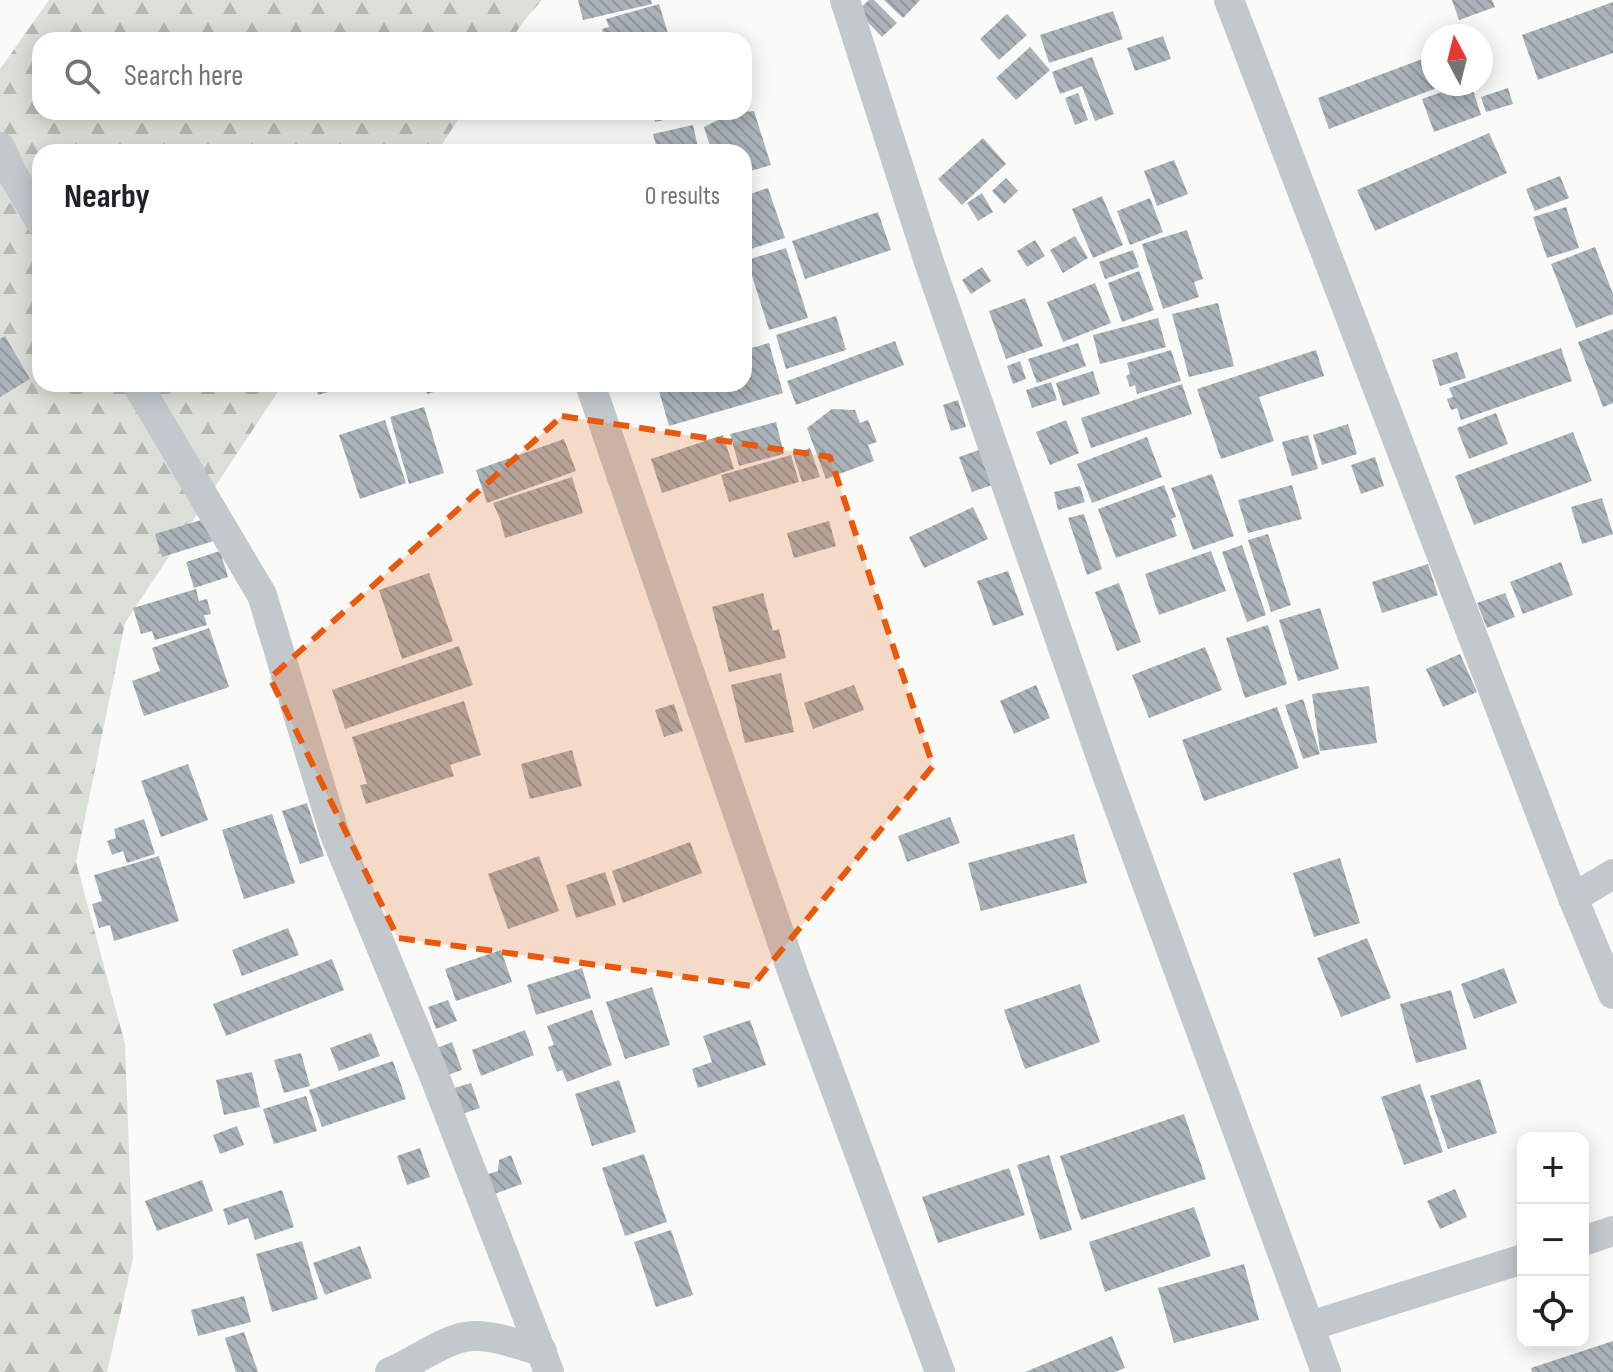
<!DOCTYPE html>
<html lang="en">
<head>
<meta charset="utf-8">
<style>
	body { margin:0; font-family:"Sofia Sans Condensed",sans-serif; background:#f6f6f6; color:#202124 }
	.controls { position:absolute; right:24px; bottom:24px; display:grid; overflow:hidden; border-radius:16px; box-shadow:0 4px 20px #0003 }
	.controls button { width:72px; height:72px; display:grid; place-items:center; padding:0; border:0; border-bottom:2px solid #e0e0e0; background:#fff; color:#202124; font:40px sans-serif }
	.compass { position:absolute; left:1421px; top:24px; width:72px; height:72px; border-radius:50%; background:#fff; box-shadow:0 4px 20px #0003; rotate:353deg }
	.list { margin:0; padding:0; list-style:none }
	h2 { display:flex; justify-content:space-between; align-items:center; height:104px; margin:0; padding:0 32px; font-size:34px }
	h2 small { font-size:26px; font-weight:400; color:#757577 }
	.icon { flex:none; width:44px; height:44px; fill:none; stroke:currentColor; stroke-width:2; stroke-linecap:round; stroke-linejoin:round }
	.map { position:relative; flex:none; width:1613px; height:1372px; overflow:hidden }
	.search { position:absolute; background:#fff; box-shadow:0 4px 20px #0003; left:32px; top:32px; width:720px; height:88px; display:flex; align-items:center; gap:20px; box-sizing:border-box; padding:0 28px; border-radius:24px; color:#757577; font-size:30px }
	.panel { position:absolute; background:#fff; box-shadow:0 4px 20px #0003; left:32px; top:144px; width:720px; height:248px; border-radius:24px }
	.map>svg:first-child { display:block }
	.forest { fill:url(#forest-firs) }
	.building { fill:url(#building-back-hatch) }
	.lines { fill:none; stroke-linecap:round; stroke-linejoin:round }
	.street { stroke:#c3c8cc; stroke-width:30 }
	.marked { fill:#e8590c; fill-opacity:0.2; stroke:#e8590c; stroke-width:6; stroke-dasharray:16 10; stroke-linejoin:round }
</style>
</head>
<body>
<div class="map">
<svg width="1613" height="1372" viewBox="0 0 1613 1372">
	<defs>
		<pattern id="forest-firs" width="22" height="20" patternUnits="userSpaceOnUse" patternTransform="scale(2)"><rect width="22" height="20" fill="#dadfd7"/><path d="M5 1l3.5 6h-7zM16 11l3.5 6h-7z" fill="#b4b9b4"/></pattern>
		<pattern id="building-back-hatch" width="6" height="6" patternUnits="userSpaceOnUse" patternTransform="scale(2)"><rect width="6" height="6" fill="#aab3b9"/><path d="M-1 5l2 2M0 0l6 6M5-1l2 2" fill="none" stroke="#8e969c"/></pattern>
	</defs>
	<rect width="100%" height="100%" fill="#fafaf8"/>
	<!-- forest -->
	<polygon class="forest" points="49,0 542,0 523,22 511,40 40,40 40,112 463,112 437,152 40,152 40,384 283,384 125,623 76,862 125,1044 133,1258 107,1372 0,1372 0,69"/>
	<!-- building -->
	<g class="building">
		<polygon points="578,0 651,0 652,4 583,20"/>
		<polygon points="869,0 874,0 897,23 882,37 857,11"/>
		<polygon points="884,0 920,0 903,18"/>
		<polygon points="1452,0 1492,0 1495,7 1459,20"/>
		<polygon points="1613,2 1613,53 1538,80 1522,35"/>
		<polygon points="659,4 670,40 605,40 602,29 609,27 606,19"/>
		<polygon points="1113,11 1123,39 1049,63 1040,35"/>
		<polygon points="1007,14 1027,35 999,60 980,39"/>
		<polygon points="1163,36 1171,59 1135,71 1127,48"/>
		<polygon points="1030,47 1050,70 1016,100 996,78"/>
		<polygon points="1433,55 1433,84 1447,84 1329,129 1318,98"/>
		<polygon points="1092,57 1114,114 1095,121 1082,86 1060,94 1052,72"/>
		<polygon points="1464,84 1471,84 1481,115 1434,132 1422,99"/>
		<polygon points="1508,88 1513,104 1486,112 1481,97"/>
		<polygon points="1078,93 1088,120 1075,125 1065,98"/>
		<polygon points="754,111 771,165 744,173 744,152 712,152 704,127 732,113"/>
		<polygon points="653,112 691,112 692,113 655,122"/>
		<polygon points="693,125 699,152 658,152 653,134"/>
		<polygon points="1489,133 1507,173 1375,231 1357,190"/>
		<polygon points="983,138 1006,164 962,205 938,179"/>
		<polygon points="1174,160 1188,194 1157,206 1144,171"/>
		<polygon points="1560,176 1569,198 1535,211 1526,189"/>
		<polygon points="1006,178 1018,191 1004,204 992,191"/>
		<polygon points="768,188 785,238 744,251 744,196"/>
		<polygon points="982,193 993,212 978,221 967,203"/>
		<polygon points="1102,196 1123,245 1093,258 1072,209"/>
		<polygon points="1150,198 1163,232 1130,245 1117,211"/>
		<polygon points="1566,207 1579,248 1547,258 1533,217"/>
		<polygon points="878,212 891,250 805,279 792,241"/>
		<polygon points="1187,230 1203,279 1194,282 1199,297 1163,309 1142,244"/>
		<polygon points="1075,236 1088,258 1063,273 1050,250"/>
		<polygon points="1035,240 1045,256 1027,267 1017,251"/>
		<polygon points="1595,247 1613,294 1613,314 1576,328 1551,264"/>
		<polygon points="786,248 808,318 769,330 747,260"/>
		<polygon points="1133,250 1139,267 1105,279 1099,262"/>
		<polygon points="982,267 991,281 971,294 962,280"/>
		<polygon points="1139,271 1154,310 1122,322 1108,283"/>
		<polygon points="1095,283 1111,323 1063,342 1047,302"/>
		<polygon points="1025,298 1043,346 1006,359 989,311"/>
		<polygon points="1218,303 1234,366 1189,377 1172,314"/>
		<polygon points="836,316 846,350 786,369 776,335"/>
		<polygon points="1158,318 1166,347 1100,364 1093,335"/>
		<polygon points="1613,329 1613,403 1603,407 1578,342"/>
		<polygon points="5,336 30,379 0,397 0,339"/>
		<polygon points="895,341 904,365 796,405 787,381"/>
		<polygon points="769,343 783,393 669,426 657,384 744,384 744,350"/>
		<polygon points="1078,343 1086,366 1037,383 1028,359"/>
		<polygon points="1561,348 1572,381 1461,420 1457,408 1451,410 1447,399 1453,397 1449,388"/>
		<polygon points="1171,350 1181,381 1137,394 1135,385 1130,387 1126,376 1130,374 1127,363"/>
		<polygon points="1316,350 1324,376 1259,397 1274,441 1221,459 1197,389"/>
		<polygon points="1457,352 1466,378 1440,386 1432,360"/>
		<polygon points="1020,361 1026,379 1013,384 1007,366"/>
		<polygon points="1093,371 1100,394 1063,406 1056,383"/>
		<polygon points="1051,382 1057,400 1032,408 1026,390"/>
		<polygon points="315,384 352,384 352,385 318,395"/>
		<polygon points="424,384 458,384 458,385 427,394"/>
		<polygon points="1182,384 1192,414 1091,448 1081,418"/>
		<polygon points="958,400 966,427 951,431 943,405"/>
		<polygon points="424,407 444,473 409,484 390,417"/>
		<polygon points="832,409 855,410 860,423 868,420 877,442 868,445 874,461 826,479 807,428"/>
		<polygon points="1496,413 1508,444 1469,459 1457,428"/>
		<polygon points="385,420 406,483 360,499 339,435"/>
		<polygon points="1066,420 1079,453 1050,465 1036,432"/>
		<polygon points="776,422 784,454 739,466 730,434"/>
		<polygon points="1348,424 1357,454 1322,465 1313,435"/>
		<polygon points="1573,432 1592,481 1474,525 1455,476"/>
		<polygon points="723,435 734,469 662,493 651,459"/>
		<polygon points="1308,435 1318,469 1292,476 1282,442"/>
		<polygon points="1147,437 1162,477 1092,503 1077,464"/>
		<polygon points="564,439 576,471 487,503 476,470"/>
		<polygon points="810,448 820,477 802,482 793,454"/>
		<polygon points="979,450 992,485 972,492 959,457"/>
		<polygon points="791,455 799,482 729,502 721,475"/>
		<polygon points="1375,457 1384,486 1361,494 1351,465"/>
		<polygon points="1212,474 1234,536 1193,550 1171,488"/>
		<polygon points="572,477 583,513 505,538 500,519 493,503"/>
		<polygon points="1164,485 1176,517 1171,519 1177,536 1116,558 1098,509"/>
		<polygon points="1292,485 1302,519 1248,533 1238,500"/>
		<polygon points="1080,486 1085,502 1058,510 1054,492"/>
		<polygon points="1602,498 1613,534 1582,544 1571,507"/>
		<polygon points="973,507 988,539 924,568 909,537"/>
		<polygon points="1084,514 1102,569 1087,575 1068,518"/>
		<polygon points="211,517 217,540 162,557 155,534"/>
		<polygon points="829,521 836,546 794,558 787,533"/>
		<polygon points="1268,534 1291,605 1271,612 1248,540"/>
		<polygon points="1242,545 1266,615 1247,622 1222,552"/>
		<polygon points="220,551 228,577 194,588 186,562"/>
		<polygon points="1211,551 1226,591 1159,615 1145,574"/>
		<polygon points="1561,562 1573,595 1523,614 1510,582"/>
		<polygon points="1428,564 1438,595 1382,613 1372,582"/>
		<polygon points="1008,571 1024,615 993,626 977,581"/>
		<polygon points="429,573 453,641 402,659 379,590"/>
		<polygon points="1119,583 1141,642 1117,651 1095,592"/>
		<polygon points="196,589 199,601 207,599 211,614 204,615 207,625 155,640 152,631 141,634 133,608"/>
		<polygon points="763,593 773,631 779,629 786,658 729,672 712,607"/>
		<polygon points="1505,593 1515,617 1487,628 1477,603"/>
		<polygon points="1320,608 1339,669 1298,681 1279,620"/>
		<polygon points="1268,625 1287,684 1245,698 1226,638"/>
		<polygon points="209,628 229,687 144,716 132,681 160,671 152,648"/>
		<polygon points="459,646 473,685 345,729 332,690"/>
		<polygon points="1205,647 1222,690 1149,718 1132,675"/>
		<polygon points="1460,654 1477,692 1443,707 1426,669"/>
		<polygon points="781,673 794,732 745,743 731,685"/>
		<polygon points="854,685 864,710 813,729 804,703"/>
		<polygon points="1036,685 1050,718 1014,734 1000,701"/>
		<polygon points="1369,686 1377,743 1320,751 1312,694"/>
		<polygon points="1303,699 1320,754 1303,759 1285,705"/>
		<polygon points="464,701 481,755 450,765 454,776 366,804 360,785 367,784 352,737"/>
		<polygon points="674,704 683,731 664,737 655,710"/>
		<polygon points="1277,707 1299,768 1204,801 1182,740"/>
		<polygon points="572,750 582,786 530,799 521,764"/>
		<polygon points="188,764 208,820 161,837 141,781"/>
		<polygon points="307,803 324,856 300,864 282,811"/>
		<polygon points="272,814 295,883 244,899 222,830"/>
		<polygon points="950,817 960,843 907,862 898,836"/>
		<polygon points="144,819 155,854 127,863 123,851 112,855 107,841 116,838 114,829"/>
		<polygon points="1074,834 1087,883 981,911 968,863"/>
		<polygon points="690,842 702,873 623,903 612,871"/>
		<polygon points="159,856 179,921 114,941 110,925 99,928 92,904 102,901 94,875"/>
		<polygon points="539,856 559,911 508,929 488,874"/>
		<polygon points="1340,858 1360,923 1314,937 1293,873"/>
		<polygon points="605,872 616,905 576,918 566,885"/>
		<polygon points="288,928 299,955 242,976 232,950"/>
		<polygon points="1367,938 1391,998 1341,1017 1317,958"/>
		<polygon points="501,950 512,982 456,1001 445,969"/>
		<polygon points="332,959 344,990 226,1036 213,1004"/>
		<polygon points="582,968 591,998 536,1015 527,985"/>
		<polygon points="1504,968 1517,1003 1474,1019 1461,984"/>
		<polygon points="1080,984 1100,1042 1025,1069 1004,1010"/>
		<polygon points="652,987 670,1045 625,1059 606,1002"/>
		<polygon points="1451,990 1467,1049 1416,1063 1400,1004"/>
		<polygon points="448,1000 457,1021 436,1029 428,1007"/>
		<polygon points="592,1010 612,1065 567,1082 562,1070 557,1072 548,1047 554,1045 547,1026"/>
		<polygon points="750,1020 766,1065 698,1088 692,1069 712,1062 703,1036"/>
		<polygon points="525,1030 534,1055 481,1076 472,1050"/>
		<polygon points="371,1033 380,1056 339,1071 330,1048"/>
		<polygon points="452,1042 462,1070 447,1075 437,1048"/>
		<polygon points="301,1053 310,1086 284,1093 274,1060"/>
		<polygon points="393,1061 406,1099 322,1127 309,1090"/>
		<polygon points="252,1072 260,1107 224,1115 216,1080"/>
		<polygon points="1480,1079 1497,1133 1448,1149 1430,1096"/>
		<polygon points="619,1080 636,1132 592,1146 575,1094"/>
		<polygon points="471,1083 480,1108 459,1115 451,1089"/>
		<polygon points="1420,1084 1443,1152 1404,1165 1381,1097"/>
		<polygon points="306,1096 317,1131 274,1144 263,1109"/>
		<polygon points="1184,1114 1206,1179 1081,1220 1060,1156"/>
		<polygon points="237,1126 244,1145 220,1154 213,1135"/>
		<polygon points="420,1148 430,1177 407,1185 397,1156"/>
		<polygon points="644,1154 667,1222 625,1236 602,1168"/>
		<polygon points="511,1155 522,1184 489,1196 482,1176 498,1171 499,1160"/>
		<polygon points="1049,1155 1072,1230 1040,1240 1017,1165"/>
		<polygon points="1009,1168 1025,1215 938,1243 922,1197"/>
		<polygon points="202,1180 213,1211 157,1231 145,1201"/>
		<polygon points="1455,1189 1467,1217 1440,1229 1427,1201"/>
		<polygon points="282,1190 294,1227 255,1240 248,1218 228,1225 223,1209"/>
		<polygon points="1194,1207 1211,1256 1105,1292 1089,1242"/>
		<polygon points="671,1230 693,1295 656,1307 634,1242"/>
		<polygon points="302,1241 318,1299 272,1312 256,1254"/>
		<polygon points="360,1246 372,1278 325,1295 313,1263"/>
		<polygon points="1244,1264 1259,1320 1174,1343 1158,1288"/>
		<polygon points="244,1296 251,1322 198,1336 191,1310"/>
		<polygon points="244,1332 258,1372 236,1372 225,1338"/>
		<polygon points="1112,1336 1125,1368 1115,1372 1025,1372"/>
		<polygon points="1613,1341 1613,1372 1532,1372 1531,1368"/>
	</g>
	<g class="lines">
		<!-- street -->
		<g class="street">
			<polyline points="845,0 929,262 1109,780 1326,1372"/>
			<polyline points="1229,0 1573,898 1613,994"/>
			<polyline points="0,147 13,175 40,221"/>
			<polyline points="137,384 262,595 334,832 434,1075 549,1372"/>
			<polyline points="590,384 795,979 940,1372"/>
			<polyline points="1573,898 1613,874"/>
			<polyline points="1583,1241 1613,1231"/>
			<polyline points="1310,1326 1523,1259"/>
			<path d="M390 1372C416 1362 446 1337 473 1336 496 1335 521 1346 542 1351"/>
		</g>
	</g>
	<!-- marked area -->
	<path class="marked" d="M562 416 830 457 933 766 752 986 398 938 270 678Z"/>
</svg>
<div class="controls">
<button>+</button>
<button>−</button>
<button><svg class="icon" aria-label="locate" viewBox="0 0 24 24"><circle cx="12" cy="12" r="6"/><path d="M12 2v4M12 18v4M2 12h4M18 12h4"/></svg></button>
</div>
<svg class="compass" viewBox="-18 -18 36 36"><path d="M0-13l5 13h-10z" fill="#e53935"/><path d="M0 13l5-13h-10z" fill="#757577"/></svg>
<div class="search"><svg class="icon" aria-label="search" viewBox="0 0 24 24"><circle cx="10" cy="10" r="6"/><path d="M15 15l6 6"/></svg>Search here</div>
<section class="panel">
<h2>Nearby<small>0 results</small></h2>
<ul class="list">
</ul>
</section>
</div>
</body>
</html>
